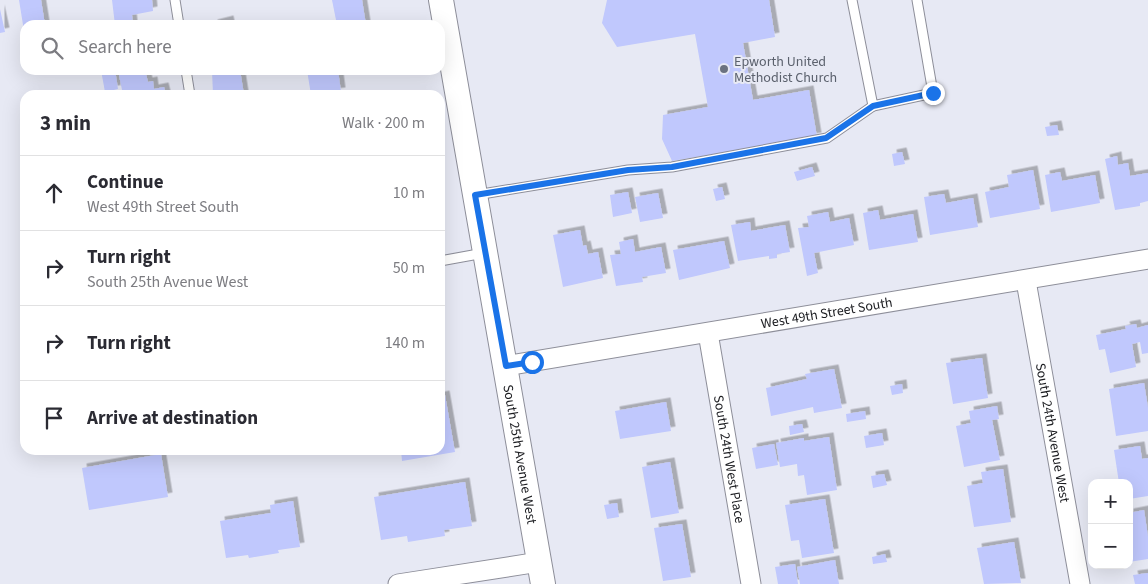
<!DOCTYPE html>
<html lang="en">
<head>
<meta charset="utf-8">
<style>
	body { margin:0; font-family:"Source Sans 3",sans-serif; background:#f2f2f3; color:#2b2b33 }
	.controls { position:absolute; right:15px; bottom:15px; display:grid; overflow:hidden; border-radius:10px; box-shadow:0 5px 20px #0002 }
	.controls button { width:45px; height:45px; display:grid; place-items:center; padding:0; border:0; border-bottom:1px solid #e1e1e2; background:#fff; color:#2b2b33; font:25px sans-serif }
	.stop { position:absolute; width:15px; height:15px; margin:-11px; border:4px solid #1a73e8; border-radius:50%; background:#fff }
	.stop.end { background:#1a73e8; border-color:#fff; box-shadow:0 1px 5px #0008 }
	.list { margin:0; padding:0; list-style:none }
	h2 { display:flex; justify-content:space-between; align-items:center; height:65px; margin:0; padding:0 20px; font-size:21px }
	h2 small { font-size:16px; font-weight:400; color:#7c7c81 }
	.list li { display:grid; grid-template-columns:32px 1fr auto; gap:15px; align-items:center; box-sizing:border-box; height:75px; padding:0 20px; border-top:1px solid #e1e1e2 }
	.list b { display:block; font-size:19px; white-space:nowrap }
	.list p { margin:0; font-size:16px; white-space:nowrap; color:#7c7c81 }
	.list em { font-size:16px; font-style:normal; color:#7c7c81 }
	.icon { flex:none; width:28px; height:28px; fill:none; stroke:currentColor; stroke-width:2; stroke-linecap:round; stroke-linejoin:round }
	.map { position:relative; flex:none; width:1148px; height:584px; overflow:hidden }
	.search { position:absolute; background:#fff; box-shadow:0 5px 20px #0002; left:20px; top:20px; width:425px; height:55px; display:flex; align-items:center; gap:12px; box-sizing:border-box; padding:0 18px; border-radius:15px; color:#7c7c81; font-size:19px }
	.panel { position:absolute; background:#fff; box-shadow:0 5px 20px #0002; left:20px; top:90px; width:425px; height:365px; border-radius:15px }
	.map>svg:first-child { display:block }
	.building { fill:#c0c8fd; filter:url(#shadow) }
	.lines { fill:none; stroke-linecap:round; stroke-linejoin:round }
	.service-casing { stroke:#8d8e99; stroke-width:11 }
	.minor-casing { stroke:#8d8e99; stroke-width:21 }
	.tertiary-casing { stroke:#8d8e99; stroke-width:26 }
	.service { stroke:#fff; stroke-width:9 }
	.minor { stroke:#fff; stroke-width:19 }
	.tertiary { stroke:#fff; stroke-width:24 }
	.route { stroke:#1a73e8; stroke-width:6 }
	.worship-dot { fill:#6b7280; stroke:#e7e9f4; stroke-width:2 }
	.labels { text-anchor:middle; stroke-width:4; stroke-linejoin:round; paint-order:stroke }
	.worship-label { font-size:14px; fill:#5b616d; stroke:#e7e9f4; text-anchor:start }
	.street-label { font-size:14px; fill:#1b1c20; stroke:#e7e9f4 }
</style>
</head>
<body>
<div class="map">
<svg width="1148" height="584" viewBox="0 0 1148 584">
	<defs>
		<filter id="shadow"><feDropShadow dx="4.5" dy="-4.5" stdDeviation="0" flood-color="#0004"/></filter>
	</defs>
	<rect width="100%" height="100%" fill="#e7e9f4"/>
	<!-- building -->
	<g class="building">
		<polygon points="19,0 41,0 45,25 25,25 24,31"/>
		<polygon points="112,0 152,0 153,11 132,15 133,25 115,25"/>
		<polygon points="332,0 362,0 366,25 337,25"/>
		<polygon points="607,0 769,0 775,37 743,43 753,100 809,90 817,137 672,161 662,139 663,115 708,107 695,34 617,47 602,23"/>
		<polygon points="0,9 5,32 0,33"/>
		<polygon points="229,20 230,25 213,25 213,24"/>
		<polygon points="101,70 115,70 118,89 105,92"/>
		<polygon points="118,70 145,70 148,82 153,81 154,89 164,87 166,95 123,95"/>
		<polygon points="212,70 240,70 244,95 213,95"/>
		<polygon points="307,70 338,70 341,92 311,95"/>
		<polygon points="1057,125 1059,135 1047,136 1045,127"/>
		<polygon points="902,152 905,164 894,166 892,154"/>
		<polygon points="1117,156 1118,165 1128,163 1130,176 1148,173 1148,201 1140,203 1140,206 1115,210 1105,159"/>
		<polygon points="812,167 815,176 797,181 794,172"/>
		<polygon points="1033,170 1040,209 990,218 985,192 1009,187 1007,175"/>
		<polygon points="1060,172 1062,181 1095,175 1100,203 1051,212 1045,175"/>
		<polygon points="722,187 725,199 716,201 713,189"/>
		<polygon points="628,192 632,213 613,217 610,195"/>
		<polygon points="658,193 663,218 640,222 635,197"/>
		<polygon points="944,194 946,203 973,198 978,227 930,235 924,197"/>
		<polygon points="878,210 880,220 913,214 918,242 869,250 863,213"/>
		<polygon points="828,212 830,222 849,218 854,245 814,253 818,273 807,276 798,228 809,227 807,216"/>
		<polygon points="750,222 751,231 785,225 790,252 777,254 777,258 769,259 769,256 738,261 731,225"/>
		<polygon points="580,230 583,246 586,245 588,254 598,252 603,278 563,287 553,235"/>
		<polygon points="633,239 635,252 661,247 666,273 642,277 643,282 616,286 610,255 621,254 619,242"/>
		<polygon points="724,241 730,268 679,280 673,250"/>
		<polygon points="1136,324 1137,328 1148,325 1148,353 1142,354 1140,342 1132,344 1136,367 1110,373 1105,349 1099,350 1096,335 1126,329 1125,326"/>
		<polygon points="982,358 988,398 953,404 946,363"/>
		<polygon points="834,369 842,408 814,413 813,407 771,416 766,388 807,379 805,374"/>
		<polygon points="1144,383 1148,408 1148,431 1116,436 1109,389"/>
		<polygon points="902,384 903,393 892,395 890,386"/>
		<polygon points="445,395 455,452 402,461 401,450 440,450 440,396"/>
		<polygon points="666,402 671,431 620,439 615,411"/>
		<polygon points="997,406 999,419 992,420 1000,460 964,467 956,426 971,423 969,411"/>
		<polygon points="865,411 866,419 847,422 846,414"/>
		<polygon points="802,424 804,432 790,435 789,426"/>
		<polygon points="882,433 884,445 866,448 864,436"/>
		<polygon points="829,437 837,490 807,495 804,475 798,476 797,464 780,467 776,443 804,438 804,441"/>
		<polygon points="774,444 778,465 756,469 752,448"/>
		<polygon points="1140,446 1142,459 1148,458 1148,496 1129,499 1129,483 1119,483 1114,450"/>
		<polygon points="161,454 168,497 89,510 82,468"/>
		<polygon points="670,462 679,513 651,518 642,467"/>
		<polygon points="1003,469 1011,522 974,527 967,486 983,483 981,472"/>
		<polygon points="884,474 887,485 873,488 871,476"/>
		<polygon points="465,482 472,526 444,530 445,536 408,542 407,536 381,540 374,497"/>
		<polygon points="825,499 834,553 802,558 799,540 791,541 785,505"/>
		<polygon points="293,501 300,547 278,550 279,553 249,558 248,555 226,558 220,521 271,513 270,505"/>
		<polygon points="617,503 619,517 607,519 604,505"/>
		<polygon points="1144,510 1148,537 1148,559 1129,562 1129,513"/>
		<polygon points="682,524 691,577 663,581 654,528"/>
		<polygon points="1014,542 1021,583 984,584 977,548"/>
		<polygon points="885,554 887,562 873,564 872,557"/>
		<polygon points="835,560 839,584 800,584 797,567"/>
		<polygon points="795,564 798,584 778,584 775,567"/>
		<polygon points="1148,573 1148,584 1135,584 1133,575"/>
	</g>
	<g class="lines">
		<!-- service casing -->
		<g class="service-casing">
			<g id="service">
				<polyline points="175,0 179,25"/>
				<polyline points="852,0 873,106 933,93 917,0"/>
				<polyline points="186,70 190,95"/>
				<polyline points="476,195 628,170 672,167 827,138 873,106"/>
				<polyline points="440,261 484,253"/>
			</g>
		</g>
		<!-- minor casing -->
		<g class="minor-casing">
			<g id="minor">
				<path id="s1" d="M1026 281 1080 584"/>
				<path id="s2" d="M708 333 751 584"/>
				<path id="s3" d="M505 366 1148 259"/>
				<polyline points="398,584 539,562"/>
			</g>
		</g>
		<!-- tertiary casing -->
		<g class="tertiary-casing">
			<g id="tertiary">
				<path id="s4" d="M441 0 543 584"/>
			</g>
		</g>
		<!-- service -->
		<use href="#service" class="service"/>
		<!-- minor -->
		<use href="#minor" class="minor"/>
		<!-- tertiary -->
		<use href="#tertiary" class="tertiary"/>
	</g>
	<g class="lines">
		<!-- route -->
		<polyline class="route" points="532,362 506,366 475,195 628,170 672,167 826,138 873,106 933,93"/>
	</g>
	<!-- markers -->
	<circle class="worship-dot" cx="724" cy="69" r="5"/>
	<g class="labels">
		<!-- worship labels -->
		<g class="worship-label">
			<text x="734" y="66">Epworth United<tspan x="734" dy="16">Methodist Church</tspan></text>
		</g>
		<!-- street labels -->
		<g class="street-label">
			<text dy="5" stroke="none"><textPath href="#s3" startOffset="326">West 49th Street South</textPath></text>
			<text dy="5" stroke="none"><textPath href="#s1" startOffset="154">South 24th Avenue West</textPath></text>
			<text dy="5" stroke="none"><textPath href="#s4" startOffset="461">South 25th Avenue West</textPath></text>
			<text dy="5" stroke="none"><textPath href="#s2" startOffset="128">South 24th West Place</textPath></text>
		</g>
	</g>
</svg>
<div class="controls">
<button>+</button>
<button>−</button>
</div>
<div class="stop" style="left:532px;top:362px"></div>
<div class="stop end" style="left:933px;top:93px"></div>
<div class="search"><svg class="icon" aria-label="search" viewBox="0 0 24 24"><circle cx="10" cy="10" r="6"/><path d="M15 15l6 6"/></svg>Search here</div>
<section class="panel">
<h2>3 min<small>Walk · 200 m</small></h2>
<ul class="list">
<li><svg class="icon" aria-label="ahead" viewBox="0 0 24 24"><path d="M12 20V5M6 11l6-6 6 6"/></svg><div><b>Continue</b><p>West 49th Street South</p></div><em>10 m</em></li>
<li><svg class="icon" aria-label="right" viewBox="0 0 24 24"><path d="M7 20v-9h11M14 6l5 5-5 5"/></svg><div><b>Turn right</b><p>South 25th Avenue West</p></div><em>50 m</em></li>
<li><svg class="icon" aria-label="right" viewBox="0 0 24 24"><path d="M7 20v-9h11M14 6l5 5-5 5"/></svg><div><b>Turn right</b></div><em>140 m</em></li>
<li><svg class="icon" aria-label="arrive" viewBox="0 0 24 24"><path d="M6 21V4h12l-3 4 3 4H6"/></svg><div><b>Arrive at destination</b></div></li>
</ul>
</section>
</div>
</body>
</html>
